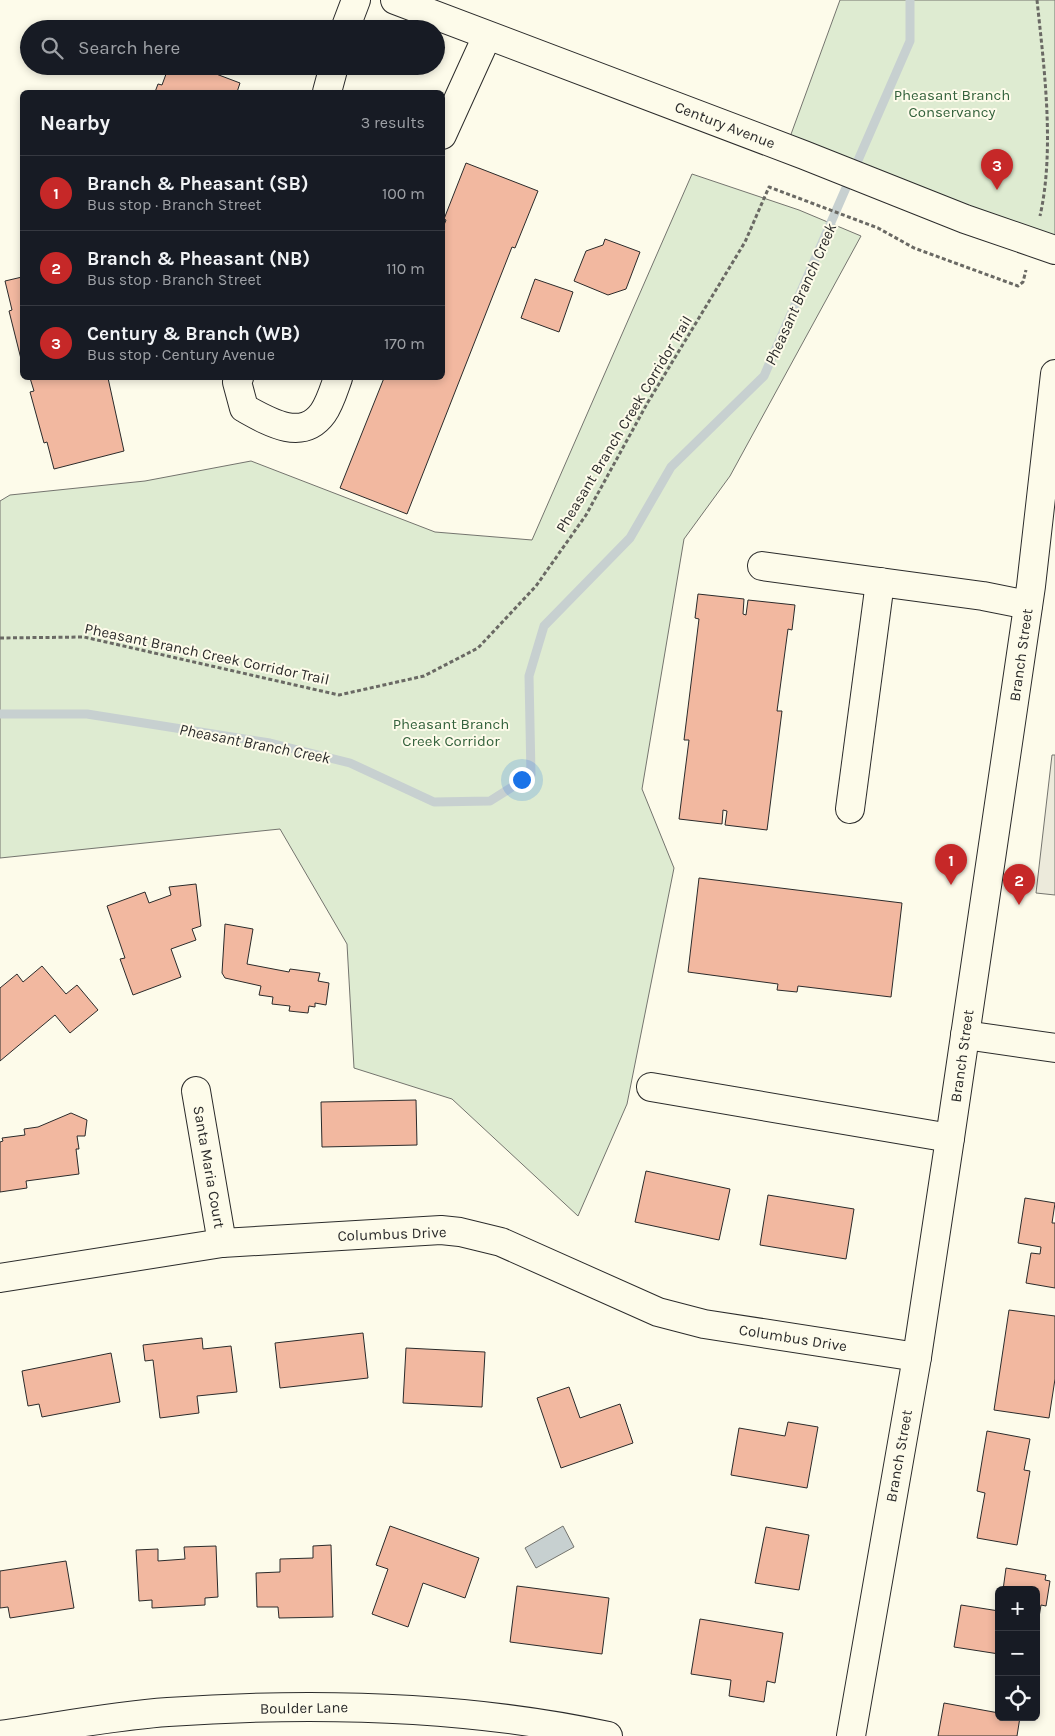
<!DOCTYPE html>
<html lang="en">
<head>
<meta charset="utf-8">
<style>
	body { margin:0; font-family:Karla,sans-serif; background:#242831; color:#f1f3f6 }
	.controls { position:absolute; right:15px; bottom:15px; display:grid; overflow:hidden; border-radius:8px; box-shadow:0 2px 8px #0003 }
	.controls button { width:45px; height:45px; display:grid; place-items:center; padding:0; border:0; border-bottom:1px solid #363941; background:#171b24; color:#f1f3f6; font:25px sans-serif }
	.you { position:absolute; left:521px; top:779px; width:18px; height:18px; margin:-12px; border:4px solid #fff; border-radius:50%; background:#1a73e8; box-shadow:0 0 0 8px #1a73e833 }
	.badge { display:grid; place-items:center; width:32px; height:32px; border-radius:50%; background:#c62828; color:#fff; font-size:16px; font-weight:700 }
	.pin { position:absolute; translate:-50% -41px; filter:drop-shadow(0 1px 2px #0008) }
	.pin::after { content:''; position:absolute; top:26px; width:18px; height:15px; background:inherit; clip-path:polygon(0 0,100% 0,50% 100%) }
	.list { margin:0; padding:0; list-style:none }
	h2 { display:flex; justify-content:space-between; align-items:center; height:65px; margin:0; padding:0 20px; font-size:21px }
	h2 small { font-size:16px; font-weight:400; color:#9ea1a6 }
	.list li { display:grid; grid-template-columns:32px 1fr auto; gap:15px; align-items:center; box-sizing:border-box; height:75px; padding:0 20px; border-top:1px solid #363941 }
	.list b { display:block; font-size:19px; white-space:nowrap }
	.list p { margin:0; font-size:16px; white-space:nowrap; color:#9ea1a6 }
	.list em { font-size:16px; font-style:normal; color:#9ea1a6 }
	.icon { flex:none; width:28px; height:28px; fill:none; stroke:currentColor; stroke-width:2; stroke-linecap:round; stroke-linejoin:round }
	.map { position:relative; flex:none; width:1055px; height:1736px; overflow:hidden }
	.search { position:absolute; background:#171b24; box-shadow:0 2px 8px #0003; left:20px; top:20px; width:425px; height:55px; display:flex; align-items:center; gap:12px; box-sizing:border-box; padding:0 18px; border-radius:28px; color:#9ea1a6; font-size:19px }
	.panel { position:absolute; background:#171b24; box-shadow:0 2px 8px #0003; left:20px; top:90px; width:425px; height:290px; border-radius:8px }
	.map>svg:first-child { display:block }
	.green { fill:#deebd1; stroke:#74746e }
	.parking { fill:#eceadb; stroke:#74746e }
	.water { fill:#c7d0d0; stroke:#74746e }
	.lines { fill:none; stroke-linecap:round; stroke-linejoin:round }
	.stream { stroke:#c7d0d0; stroke-width:9 }
	.building { fill:#f2b8a0; stroke:#2b2b2b }
	.minor-casing { stroke:#2b2b2b; stroke-width:30 }
	.major-casing { stroke:#2b2b2b; stroke-width:30 }
	.path { stroke:#6a6964; stroke-width:3; stroke-dasharray:4 2.5; stroke-linecap:butt }
	.minor { stroke:#fdfbea; stroke-width:28 }
	.major { stroke:#fdfbea; stroke-width:28 }
	.labels { text-anchor:middle; stroke-width:4; stroke-linejoin:round; paint-order:stroke }
	.park-label { font-size:15px; fill:#34623c; stroke:#fdfbea }
	.street-label { font-size:15px; fill:#2b2b2b; stroke:#fdfbea }
	.water-label { font-size:16px; font-style:italic; fill:#2b2b2b; stroke:#fdfbea }
</style>
</head>
<body>
<div class="map">
<svg width="1055" height="1736" viewBox="0 0 1055 1736">
	<rect width="100%" height="100%" fill="#fdfbea"/>
	<!-- green -->
	<g class="green">
		<polygon points="840,0 1055,0 1055,250 786,148"/>
		<polygon points="692,174 799,210 861,236 730,476 684,539 642,789 674,868 627,1104 578,1216 452,1099 354,1068 347,944 280,829 0,858 0,501 10,495 145,481 251,461 435,532 532,540"/>
	</g>
	<!-- parking -->
	<polygon class="parking" points="1052,755 1055,755 1055,895 1036,893"/>
	<!-- water -->
	<polygon class="water" points="563,1526 574,1547 536,1568 525,1548"/>
	<g class="lines">
		<!-- stream -->
		<polyline class="stream" points="0,714 87,714 270,743 350,763 434,802 490,801 531,775 529,676 544,626 630,538 671,467 764,376 910,41 910,0"/>
	</g>
	<!-- building -->
	<g class="building">
		<polygon points="169,66 195,66 240,83 237,92 155,92 158,84 162,85"/>
		<polygon points="466,163 538,191 515,248 512,247 407,514 340,488 384,378 442,378 442,230 446,220 444,219"/>
		<polygon points="605,239 640,252 626,289 608,295 574,281 586,251 603,245"/>
		<polygon points="22,277 22,363 9,311 12,310 5,281"/>
		<polygon points="535,279 573,292 559,332 521,318"/>
		<polygon points="30,378 108,378 124,451 54,469 47,442 44,443 30,392 34,391"/>
		<polygon points="698,594 744,599 743,614 746,615 748,600 795,605 792,630 788,629 777,711 782,711 767,830 725,825 727,811 723,810 722,824 679,819 689,740 684,740 699,619 695,618"/>
		<polygon points="699,878 902,903 891,997 798,986 797,992 777,990 778,984 688,972"/>
		<polygon points="196,884 201,926 192,929 196,940 171,949 181,977 133,995 120,959 125,958 107,906 145,892 149,903 171,895 169,887"/>
		<polygon points="225,924 253,929 247,964 289,972 290,969 320,973 318,981 329,983 326,1005 315,1003 315,1007 309,1006 308,1013 289,1011 290,1006 272,1004 273,997 259,995 261,986 225,978 222,973"/>
		<polygon points="42,966 66,994 77,985 98,1010 70,1033 55,1015 0,1061 0,988 17,974 23,982"/>
		<polygon points="416,1100 417,1145 322,1147 321,1102"/>
		<polygon points="71,1113 87,1120 85,1136 77,1136 79,1149 76,1149 79,1174 26,1181 27,1188 0,1192 0,1142 3,1141 2,1138 25,1135 24,1129 38,1127"/>
		<polygon points="646,1171 730,1189 719,1240 635,1222"/>
		<polygon points="768,1195 854,1209 846,1259 760,1245"/>
		<polygon points="1025,1198 1055,1203 1052,1223 1055,1223 1055,1288 1026,1283 1031,1253 1040,1254 1041,1247 1018,1243"/>
		<polygon points="1009,1310 1055,1316 1055,1379 1049,1418 994,1410"/>
		<polygon points="363,1333 368,1378 280,1388 275,1343"/>
		<polygon points="202,1338 203,1349 231,1346 237,1392 197,1396 199,1413 160,1418 153,1360 145,1361 143,1345"/>
		<polygon points="406,1348 485,1352 482,1407 403,1403"/>
		<polygon points="111,1353 120,1402 42,1417 39,1404 28,1406 22,1371"/>
		<polygon points="569,1387 580,1418 620,1404 633,1443 561,1468 537,1398"/>
		<polygon points="788,1422 818,1427 807,1488 731,1475 739,1428 785,1436"/>
		<polygon points="987,1431 1030,1439 1024,1470 1030,1471 1017,1545 977,1538 985,1493 977,1491"/>
		<polygon points="390,1526 479,1558 465,1598 423,1583 408,1627 372,1614 388,1569 376,1565"/>
		<polygon points="766,1527 809,1535 799,1590 755,1583"/>
		<polygon points="331,1545 333,1617 279,1618 278,1607 257,1607 256,1573 280,1572 280,1559 313,1558 313,1546"/>
		<polygon points="216,1546 218,1597 205,1598 205,1605 152,1608 152,1600 139,1601 136,1550 158,1549 158,1561 185,1559 184,1547"/>
		<polygon points="66,1561 74,1608 10,1618 8,1607 0,1608 0,1571"/>
		<polygon points="1006,1568 1046,1575 1045,1580 1050,1581 1046,1606 1041,1605 1036,1636 1036,1590 1003,1590"/>
		<polygon points="517,1586 609,1598 602,1654 510,1642"/>
		<polygon points="961,1605 999,1611 999,1654 954,1647"/>
		<polygon points="700,1619 783,1633 775,1683 767,1681 764,1702 729,1696 731,1680 691,1674"/>
		<polygon points="944,1703 999,1713 999,1717 1020,1717 1017,1736 938,1736"/>
	</g>
	<g class="lines">
		<!-- minor casing -->
		<g class="minor-casing">
			<g id="minor">
				<polyline points="345,29 356,0"/>
				<polyline points="327,92 334,66"/>
				<polyline points="442,135 487,36"/>
				<path d="M239 378 237 382 244 408C269 422 302 442 323 413 330 403 334 389 338 378"/>
				<polyline points="762,566 983,596 1028,605"/>
				<polyline points="850,809 880,582"/>
				<polyline points="965,1035 1055,1048"/>
				<polyline points="651,1087 950,1138"/>
				<polyline points="196,1091 222,1243"/>
				<polyline points="0,1278 222,1243 441,1230 460,1232 501,1242 658,1312 704,1324 917,1357"/>
				<path d="M0 1735C56 1727 112 1716 168 1712 315 1702 464 1705 608 1736"/>
				<polyline points="851,1736 917,1357 950,1138 1031,586 1055,374"/>
			</g>
		</g>
		<!-- major casing -->
		<g class="major-casing">
			<polyline id="major" points="395,0 804,155 965,219 1055,250"/>
		</g>
		<!-- path -->
		<g class="path">
			<path d="M1037 0C1044 67 1055 149 1040 216"/>
			<polyline points="0,638 84,637 339,695 424,676 478,648 536,586 586,515 648,402 745,242 769,187 878,228 914,248 1018,286 1023,282 1026,270"/>
		</g>
		<!-- minor -->
		<use href="#minor" class="minor"/>
		<!-- major -->
		<use href="#major" class="major"/>
	</g>
	<g class="labels">
		<!-- park labels -->
		<g class="park-label">
			<text x="952" y="100">Pheasant Branch<tspan x="952" dy="17">Conservancy</tspan></text>
			<text x="451" y="729">Pheasant Branch<tspan x="451" dy="17">Creek Corridor</tspan></text>
		</g>
		<!-- street labels -->
		<g class="street-label">
			<text transform="translate(725 125) rotate(21)" y="5">Century Avenue</text>
			<text transform="translate(624 424) rotate(-59)" y="5">Pheasant Branch Creek Corridor Trail</text>
			<text transform="translate(207 654) rotate(12)" y="5">Pheasant Branch Creek Corridor Trail</text>
			<text transform="translate(1021 655) rotate(-82)" y="5">Branch Street</text>
			<text transform="translate(962 1056) rotate(-82)" y="5">Branch Street</text>
			<text transform="translate(209 1167) rotate(80)" y="5">Santa Maria Court</text>
			<text transform="translate(392 1234) rotate(-2)" y="5">Columbus Drive</text>
			<text transform="translate(793 1338) rotate(9)" y="5">Columbus Drive</text>
			<text transform="translate(899 1456) rotate(-80)" y="5">Branch Street</text>
			<text transform="translate(304 1708) rotate(-1)" y="5">Boulder Lane</text>
		</g>
		<!-- water labels -->
		<g class="water-label">
			<text transform="translate(800 294) rotate(-66)" y="6">Pheasant Branch Creek</text>
			<text transform="translate(255 743) rotate(11)" y="6">Pheasant Branch Creek</text>
		</g>
	</g>
</svg>
<div class="controls">
<button>+</button>
<button>−</button>
<button><svg class="icon" aria-label="locate" viewBox="0 0 24 24"><circle cx="12" cy="12" r="6"/><path d="M12 2v4M12 18v4M2 12h4M18 12h4"/></svg></button>
</div>
<div class="you"></div>
<div class="pin badge" style="left:951px;top:885px">1</div>
<div class="pin badge" style="left:1019px;top:905px">2</div>
<div class="pin badge" style="left:997px;top:190px">3</div>
<div class="search"><svg class="icon" aria-label="search" viewBox="0 0 24 24"><circle cx="10" cy="10" r="6"/><path d="M15 15l6 6"/></svg>Search here</div>
<section class="panel">
<h2>Nearby<small>3 results</small></h2>
<ul class="list">
<li><span class="badge">1</span><div><b>Branch &amp; Pheasant (SB)</b><p>Bus stop · Branch Street</p></div><em>100 m</em></li>
<li><span class="badge">2</span><div><b>Branch &amp; Pheasant (NB)</b><p>Bus stop · Branch Street</p></div><em>110 m</em></li>
<li><span class="badge">3</span><div><b>Century &amp; Branch (WB)</b><p>Bus stop · Century Avenue</p></div><em>170 m</em></li>
</ul>
</section>
</div>
</body>
</html>
